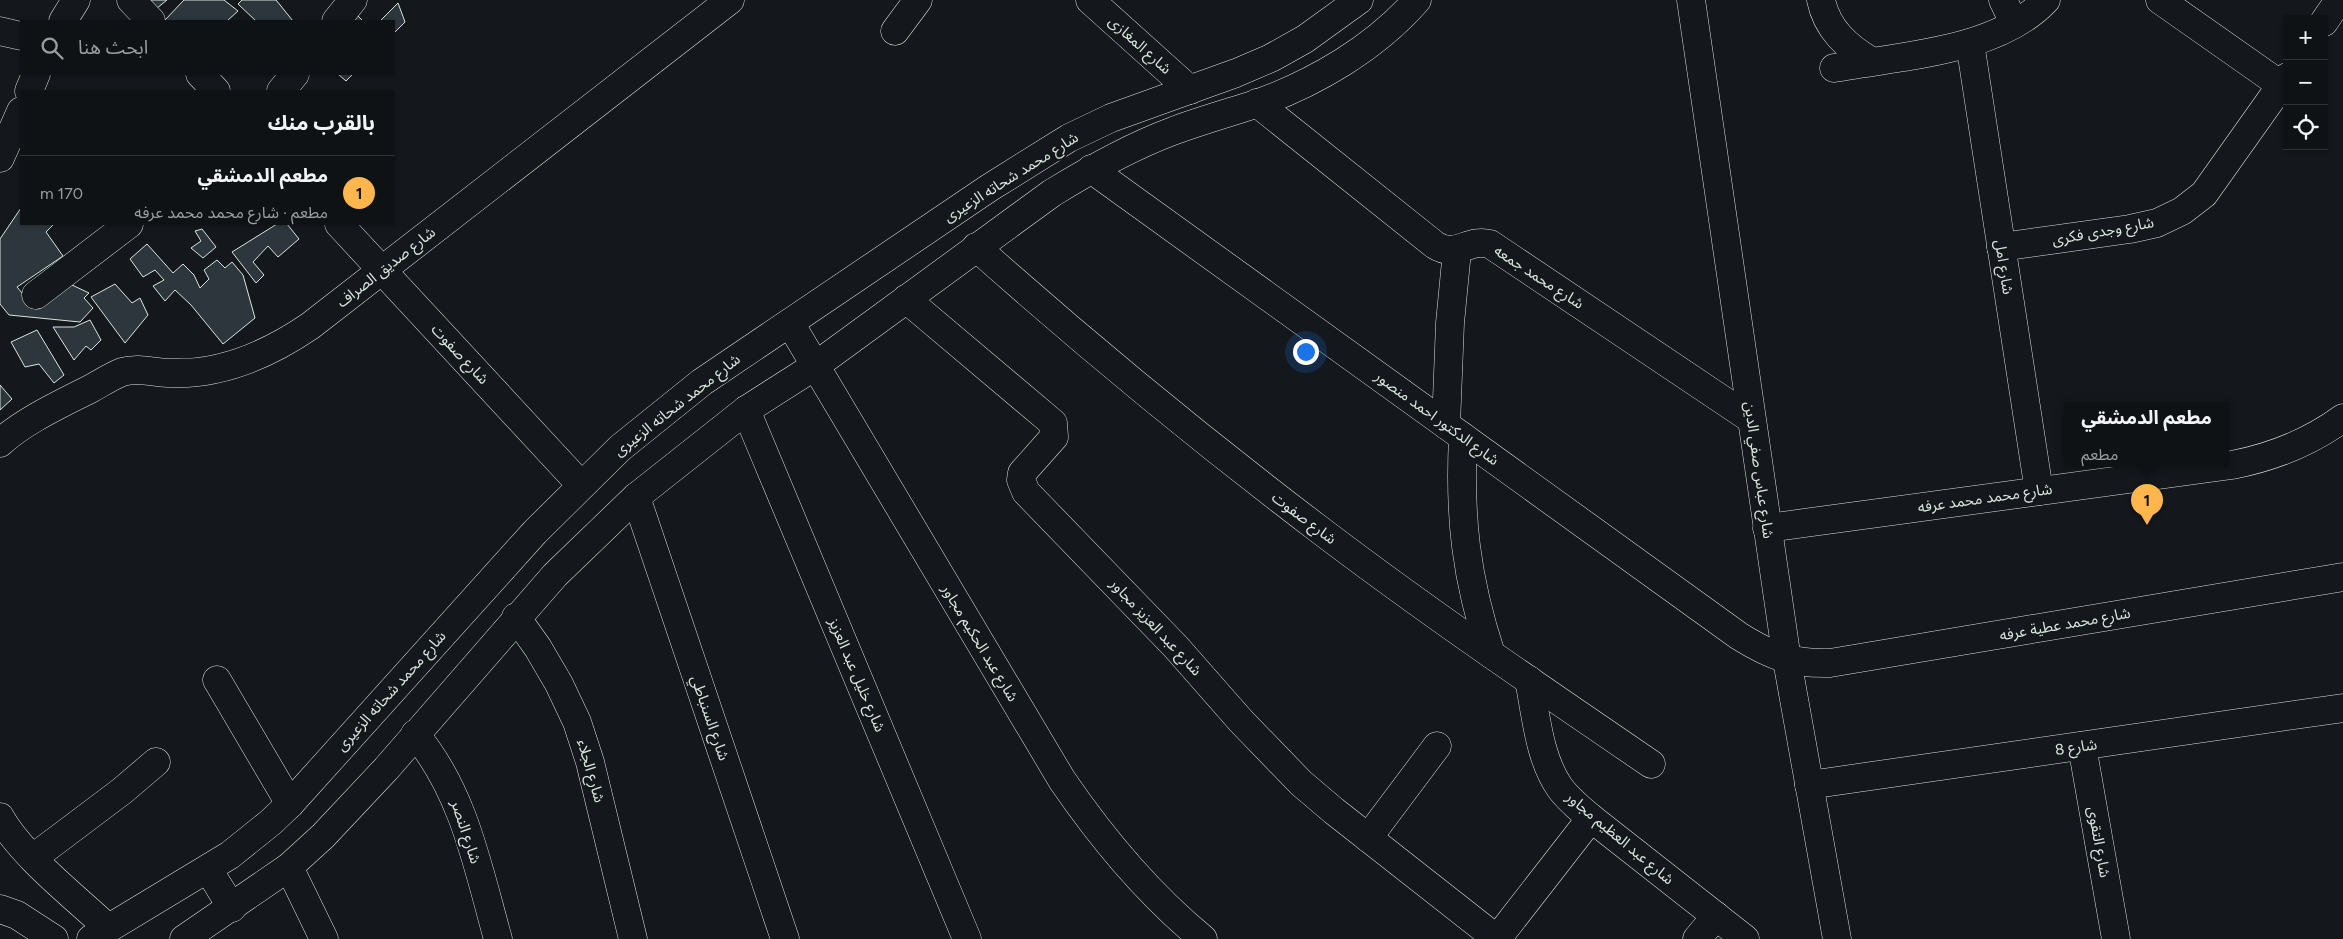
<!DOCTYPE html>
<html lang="ar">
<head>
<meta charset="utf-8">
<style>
	body { margin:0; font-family:Figtree,"Noto Sans Arabic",sans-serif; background:#181b1e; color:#f1f3f6; direction:rtl }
	.controls { position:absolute; right:15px; top:15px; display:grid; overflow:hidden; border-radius:0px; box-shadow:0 1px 4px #0004 }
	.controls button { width:45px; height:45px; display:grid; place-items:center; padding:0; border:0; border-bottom:1px solid #2f3234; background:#0f1215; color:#f1f3f6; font:25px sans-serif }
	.you { position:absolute; left:1305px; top:351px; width:18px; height:18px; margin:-12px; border:4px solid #fff; border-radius:50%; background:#1a73e8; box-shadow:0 0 0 8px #1a73e833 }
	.badge { display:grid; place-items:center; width:32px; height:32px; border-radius:50%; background:#ffb74d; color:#111; font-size:16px; font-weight:700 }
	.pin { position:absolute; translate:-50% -41px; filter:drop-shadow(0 1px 2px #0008) }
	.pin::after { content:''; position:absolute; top:26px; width:18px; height:15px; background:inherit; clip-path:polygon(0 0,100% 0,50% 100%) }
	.popup { position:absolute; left:2064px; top:402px; width:165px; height:65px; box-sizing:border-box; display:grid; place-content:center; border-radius:0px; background:#0f1215; filter:drop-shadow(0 1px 4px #0005); font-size:16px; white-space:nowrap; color:#9b9ea0 }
	.popup b { font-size:19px; color:#f1f3f6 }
	.popup::after { content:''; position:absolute; left:50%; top:100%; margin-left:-10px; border:10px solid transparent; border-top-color:#0f1215 }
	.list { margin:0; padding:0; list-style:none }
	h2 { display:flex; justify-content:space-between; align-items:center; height:65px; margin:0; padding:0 20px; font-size:21px }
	h2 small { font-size:16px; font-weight:400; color:#9b9ea0 }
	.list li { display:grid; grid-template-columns:32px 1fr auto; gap:15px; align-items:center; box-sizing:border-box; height:70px; padding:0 20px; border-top:1px solid #2f3234 }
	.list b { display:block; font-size:19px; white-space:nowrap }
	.list p { margin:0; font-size:16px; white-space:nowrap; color:#9b9ea0 }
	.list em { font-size:16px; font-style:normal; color:#9b9ea0 }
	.icon { flex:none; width:28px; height:28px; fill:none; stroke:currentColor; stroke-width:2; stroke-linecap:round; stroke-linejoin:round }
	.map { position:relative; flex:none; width:2343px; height:939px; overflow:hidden; direction:ltr }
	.search { position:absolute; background:#0f1215; box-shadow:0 1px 4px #0004; left:20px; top:20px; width:375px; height:55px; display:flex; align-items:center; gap:12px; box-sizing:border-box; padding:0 18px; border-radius:0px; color:#9b9ea0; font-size:19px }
	.panel { position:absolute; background:#0f1215; box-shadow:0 1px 4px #0004; left:20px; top:90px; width:375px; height:135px; border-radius:0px; direction:rtl }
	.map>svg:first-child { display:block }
	.building { fill:#2c363c; stroke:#d8e6dc }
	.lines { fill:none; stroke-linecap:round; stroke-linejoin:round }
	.street-casing { stroke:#d8e6dc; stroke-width:29 }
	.secondary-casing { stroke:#d8e6dc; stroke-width:29 }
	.street { stroke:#14181c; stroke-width:28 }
	.secondary { stroke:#14181c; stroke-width:28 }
	.labels { text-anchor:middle; stroke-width:4; stroke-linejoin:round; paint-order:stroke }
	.street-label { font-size:15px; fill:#d8e6dc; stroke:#14181c }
</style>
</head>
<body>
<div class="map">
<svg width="2343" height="939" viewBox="0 0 2343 939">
	<rect width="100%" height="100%" fill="#14181c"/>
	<!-- building -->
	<g class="building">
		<polygon points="138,0 167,0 151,13"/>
		<polygon points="184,0 224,0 238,11 227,21 166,21 165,20"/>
		<polygon points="242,0 276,0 293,21 256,21 238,4"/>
		<polygon points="398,3 405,22 394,33 394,21 380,21"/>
		<polygon points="350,8 363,21 340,21"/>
		<polygon points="338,74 353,74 346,81"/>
		<polygon points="21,208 21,224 54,224 46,232 63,256 17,287 33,306 72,285 89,293 84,298 93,308 80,322 9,315 0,304 0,239"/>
		<polygon points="277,224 287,224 299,239 278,257 268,246 253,262 264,275 256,283 232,252"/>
		<polygon points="202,229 216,247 203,258 191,248 201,241 195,231"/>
		<polygon points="147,244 173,273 183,264 194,275 200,288 209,279 204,270 217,260 225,268 232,262 243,275 255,318 223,344 191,305 175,290 165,301 153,286 164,280 155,270 143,277 130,259"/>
		<polygon points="115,284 132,303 140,298 148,315 125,343 91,297"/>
		<polygon points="90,320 101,340 91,350 86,346 74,360 53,327 74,327"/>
		<polygon points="37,330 64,375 54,383 39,364 25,367 11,342"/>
		<polygon points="0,385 12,399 0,410"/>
	</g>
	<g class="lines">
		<!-- street casing -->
		<g class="street-casing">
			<g id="street">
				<polyline points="131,0 151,21"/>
				<polyline points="1090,0 1190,90"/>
				<polyline points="1691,0 1787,660 1837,939"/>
				<path d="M1821 0C1827 29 1847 47 1871 61"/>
				<polyline points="2003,0 2014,23"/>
				<polyline points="2160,0 2281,85"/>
				<polyline points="63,21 76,0"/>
				<polyline points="336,21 353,0"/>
				<polyline points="2324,22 2339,0"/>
				<polyline points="0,31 21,36"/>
				<polyline points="895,31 918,0"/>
				<polyline points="1970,43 2039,491"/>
				<path d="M1834 68C1900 56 1997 52 2046 0"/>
				<polyline points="200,74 216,91"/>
				<polyline points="29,91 36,74"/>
				<polyline points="281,91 295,74"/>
				<path d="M1257 103 1435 245C1457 259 1467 238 1490 244L1751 419"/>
				<polyline points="0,158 21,111"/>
				<path d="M1091 169 1739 636C1771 656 1792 664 1830 663L2343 577"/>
				<polyline points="339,224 581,485"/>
				<path d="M976 247C1086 345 1199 438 1316 527 1425 610 1538 687 1651 764"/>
				<polyline points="2001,247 2130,229 2157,223 2182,211 2204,194 2287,77"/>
				<polyline points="36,295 129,224"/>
				<polyline points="906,299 1053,423 1054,437 1022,473 1021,480 1026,492 1176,647 1241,721 1301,783 1334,811 1497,939"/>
				<path d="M790 323 1062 780C1103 840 1147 893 1203 939"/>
				<polyline points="746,410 967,939"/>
				<polyline points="1446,425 1450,323 1457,251"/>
				<path d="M1463 437C1459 517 1466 578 1491 654"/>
				<path d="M0 443C23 421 63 403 92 388 101 383 112 376 122 372 139 367 155 373 171 373 223 375 269 354 310 326L730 0"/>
				<polyline points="636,497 785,939"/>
				<path d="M1767 528 2232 465C2273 457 2309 443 2343 418"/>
				<polyline points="516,617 538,648 559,684 577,722 590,762 633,939"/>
				<polyline points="217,680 290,804"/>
				<path d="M1529 680C1536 715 1539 758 1560 788 1569 800 1580 809 1591 818L1745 939"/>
				<path d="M415 734C464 792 478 868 498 939"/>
				<polyline points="2082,746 2116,939"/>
				<polyline points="1809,785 2343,708"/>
				<path d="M0 817C21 855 75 897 108 928"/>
				<polyline points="1368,838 1437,746"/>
				<polyline points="33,858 122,791 156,762"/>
				<polyline points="289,867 324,939"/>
				<polyline points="0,909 17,915 54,939"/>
				<polyline points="1497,939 1591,818"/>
				<polyline points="1697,939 1716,916"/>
			</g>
		</g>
		<!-- secondary casing -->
		<g class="secondary-casing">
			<g id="secondary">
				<polyline points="208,869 232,908"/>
				<polyline points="91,939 230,855 271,822 290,804 535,532 620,448 702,382 989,188 1069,138 1111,118 1236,73 1271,58 1305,39 1359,0"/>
				<path d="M184 939 289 867 323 836 386 769 555 575 636 497 746 410 815 366 1052 193C1091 169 1130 147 1173 131 1200 121 1228 113 1256 104 1315 83 1375 48 1417 0"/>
			</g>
		</g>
		<!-- street -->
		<use href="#street" class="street"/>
		<!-- secondary -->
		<use href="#secondary" class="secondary"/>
	</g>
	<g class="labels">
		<!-- street labels -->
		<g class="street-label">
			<text transform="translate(1140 45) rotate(42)" y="5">شارع المغازى</text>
			<text transform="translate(1011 177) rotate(-32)" y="5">شارع محمد شحاته الزعيرى</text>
			<text transform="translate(2103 231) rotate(-10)" y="5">شارع وجدى فكرى</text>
			<text transform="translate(386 267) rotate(-38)" y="5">شارع صديق الصراف</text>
			<text transform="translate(2004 267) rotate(81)" y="5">شارع امل</text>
			<text transform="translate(1539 277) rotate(33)" y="5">شارع محمد جمعه</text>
			<text transform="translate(460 354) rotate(47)" y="5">شارع صفوت</text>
			<text transform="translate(677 405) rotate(-38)" y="5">شارع محمد شحاته الزعيرى</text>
			<text transform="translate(1437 418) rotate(36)" y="5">شارع الدكتور احمد منصور</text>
			<text transform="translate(1759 470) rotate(82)" y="5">شارع عباس صفي الدين</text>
			<text transform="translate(1985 498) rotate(-8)" y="5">شارع محمد محمد عرفه</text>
			<text transform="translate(1304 518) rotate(37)" y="5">شارع صفوت</text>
			<text transform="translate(2065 624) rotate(-10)" y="5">شارع محمد عطية عرفه</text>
			<text transform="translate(1156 627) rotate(47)" y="5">شارع عبد العزيز مجاور</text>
			<text transform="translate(980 643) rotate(59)" y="5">شارع عبد الحكيم مجاور</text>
			<text transform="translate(857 675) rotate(67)" y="5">شارع خليل عبد العزيز</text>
			<text transform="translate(391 691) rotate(-48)" y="5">شارع محمد شحاته الزعيرى</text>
			<text transform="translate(710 718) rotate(71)" y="5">شارع السنباطي</text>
			<text transform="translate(2076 747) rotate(-8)" y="5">شارع 8</text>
			<text transform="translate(591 771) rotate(74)" y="5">شارع الجلاء</text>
			<text transform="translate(466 832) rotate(72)" y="5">شارع النصر</text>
			<text transform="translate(1620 838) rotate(40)" y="5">شارع عبد العظيم مجاور</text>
			<text transform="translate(2099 842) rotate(80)" y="5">شارع التقوى</text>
		</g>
	</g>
</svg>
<div class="controls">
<button>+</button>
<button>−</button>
<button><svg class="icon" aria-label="locate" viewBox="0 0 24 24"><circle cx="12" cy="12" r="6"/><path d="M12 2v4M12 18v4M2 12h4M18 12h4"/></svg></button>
</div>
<div class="you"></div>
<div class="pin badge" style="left:2147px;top:525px">1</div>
<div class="popup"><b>مطعم الدمشقي</b>مطعم</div>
<div class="search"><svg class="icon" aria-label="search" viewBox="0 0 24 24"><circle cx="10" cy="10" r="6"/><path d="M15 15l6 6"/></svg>ابحث هنا</div>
<section class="panel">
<h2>بالقرب منك<small></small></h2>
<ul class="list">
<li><span class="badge">1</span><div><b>مطعم الدمشقي</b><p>مطعم · شارع محمد محمد عرفه</p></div><em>170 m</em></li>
</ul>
</section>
</div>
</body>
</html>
